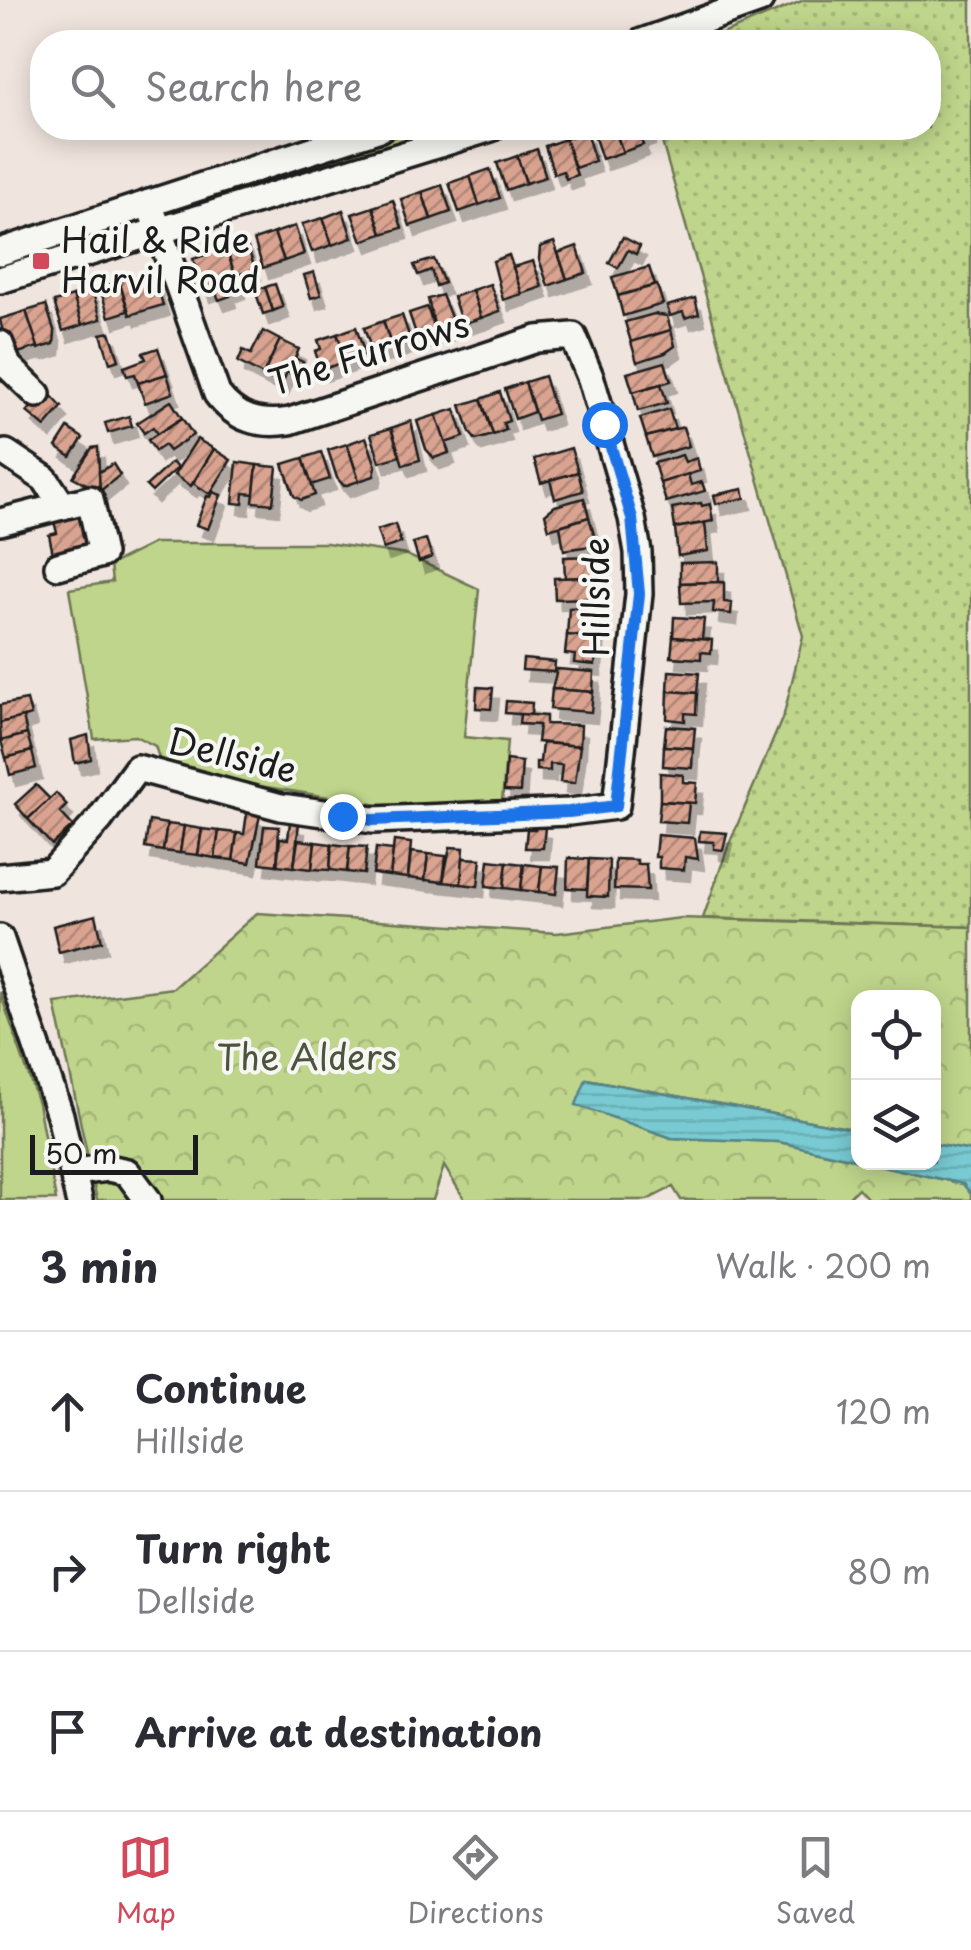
<!DOCTYPE html>
<html lang="en">
<head>
<meta charset="utf-8">
<style>
	body { margin:0; font-family:"Playpen Sans",sans-serif; background:#f2f2f3; color:#2b2b33 }
	.controls { position:absolute; right:30px; bottom:30px; display:grid; overflow:hidden; border-radius:20px; box-shadow:0 5px 25px #0003 }
	.controls button { width:90px; height:90px; display:grid; place-items:center; padding:0; border:0; border-bottom:2px solid #e1e1e2; background:#fff; color:#2b2b33; font:50px sans-serif }
	.scale { position:absolute; left:30px; bottom:25px; width:168px; box-sizing:border-box; padding-left:10px; border:5px solid #1c1c1c; border-top:0; font-size:28px; line-height:35px; white-space:nowrap; color:#1c1c1c; -webkit-text-stroke:8px #f6f6f2; paint-order:stroke }
	.stop { position:absolute; width:30px; height:30px; margin:-22px; border:8px solid #1a73e8; border-radius:50%; background:#fff }
	.stop.end { background:#1a73e8; border-color:#fff; box-shadow:0 2px 10px #0008 }
	.list { margin:0; padding:0; list-style:none }
	h2 { display:flex; justify-content:space-between; align-items:center; height:130px; margin:0; padding:0 40px; font-size:42px }
	h2 small { font-size:32px; font-weight:400; color:#7c7c81 }
	.list li { display:grid; grid-template-columns:65px 1fr auto; gap:30px; align-items:center; box-sizing:border-box; height:160px; padding:0 40px; border-top:2px solid #e1e1e2 }
	.list b { display:block; font-size:38px; white-space:nowrap }
	.list p { margin:0; font-size:32px; white-space:nowrap; color:#7c7c81 }
	.list em { font-size:32px; font-style:normal; color:#7c7c81 }
	.icon { flex:none; width:55px; height:55px; fill:none; stroke:currentColor; stroke-width:2; stroke-linecap:round; stroke-linejoin:round }
	.map { position:relative; flex:none; width:971px; height:1200px; overflow:hidden }
	.search { position:absolute; background:#fff; box-shadow:0 5px 25px #0003; left:30px; right:30px; top:30px; height:110px; display:flex; align-items:center; gap:25px; box-sizing:border-box; padding:0 35px; border-radius:40px; color:#7c7c81; font-size:38px }
	.sheet { height:610px; background:#fff }
	nav { display:flex; justify-content:space-around; align-items:center; box-sizing:border-box; height:140px; border-top:2px solid #e1e1e2; background:#fff; font-size:28px; color:#7c7c81 }
	nav a { display:grid; justify-items:center; gap:5px }
	nav .on { color:#d1495b }
	.map>svg:first-child { display:block }
	.grass { fill:url(#grass-dots); stroke:#6e7854; stroke-width:2.5 }
	.forest { fill:url(#forest-crowns); stroke:#6e7854; stroke-width:2.5 }
	.park { fill:#bfd58b; stroke:#6e7854; stroke-width:2.5 }
	.water { fill:url(#water-rules); stroke:#548489; stroke-width:2.5 }
	.building { fill:url(#building-hatch); stroke:#1c1c1c; stroke-width:2.5; filter:url(#shadow) }
	.lines { fill:none; stroke-linecap:round; stroke-linejoin:round }
	.minor-casing { stroke:#1c1c1c; stroke-width:32 }
	.minor { stroke:#f6f6f2; stroke-width:25 }
	.route { stroke:#1a73e8; stroke-width:12 }
	.poi-dot { fill:#d1495b; stroke:#f6f6f2; stroke-width:4 }
	.labels { text-anchor:middle; stroke-width:8; stroke-linejoin:round; paint-order:stroke }
	.poi-label { font-size:35px; fill:#1c1c1c; stroke:#f6f6f2; text-anchor:start }
	.street-label { font-size:35px; fill:#1c1c1c; stroke:#f6f6f2 }
	.park-label { font-size:35px; fill:#4d543d; stroke:#f6f6f2 }
</style>
</head>
<body>
<div class="map">
<svg width="971" height="1200" viewBox="0 0 971 1200">
	<defs>
		<pattern id="grass-dots" width="8" height="8" patternUnits="userSpaceOnUse" patternTransform="scale(2.5)"><rect width="8" height="8" fill="#bfd58b"/><path d="M2 2h.1M6 6h.1" fill="none" stroke="#a4b677" stroke-width="1.8" stroke-linecap="round"/></pattern>
		<pattern id="forest-crowns" width="20" height="18" patternUnits="userSpaceOnUse" patternTransform="scale(2.5)"><rect width="20" height="18" fill="#bfd58b"/><path d="M2 6a3 3 0 1 1 6 0M12 15a3 3 0 1 1 6 0" fill="none" stroke="#a4b677"/></pattern>
		<pattern id="water-rules" width="6" height="5" patternUnits="userSpaceOnUse" patternTransform="scale(2.5)"><rect width="6" height="5" fill="#79cad2"/><path d="M0 2.5h6" fill="none" stroke="#68adb4"/></pattern>
		<pattern id="building-hatch" width="6" height="6" patternUnits="userSpaceOnUse" patternTransform="scale(2.5)"><rect width="6" height="6" fill="#d9a390"/><path d="M-1 1l2-2M0 6l6-6M5 7l2-2" fill="none" stroke="#af8475"/></pattern>
		<filter id="shadow"><feDropShadow dx="6" dy="11" stdDeviation="0" flood-color="#0004"/></filter>
	</defs>
	<rect width="100%" height="100%" fill="#f0e5de"/>
	<filter id="ink" filterUnits="userSpaceOnUse"><feTurbulence type="fractalNoise" baseFrequency=".01" numOctaves="2"/><feDisplacementMap in="SourceGraphic" scale="20" xChannelSelector="R" yChannelSelector="G"/><feConvolveMatrix kernelMatrix="1 2 1 2 8 2 1 2 1" color-interpolation-filters="sRGB"/></filter>
	<g filter="url(#ink)">
		<!-- grass -->
		<g class="grass">
			<polygon points="804,0 971,0 971,927 703,918 728,847 784,714 803,636 658,128 928,128 928,42 703,42"/>
			<polygon points="423,128 461,128 171,215 171,210"/>
		</g>
		<!-- forest -->
		<polygon class="forest" points="257,913 557,933 681,918 971,927 971,1151 934,1144 934,998 858,998 858,1130 587,1079 577,1105 672,1138 779,1142 963,1184 971,1194 971,1200 869,1200 858,1188 846,1200 681,1200 673,1187 647,1200 465,1200 444,1166 433,1200 97,1200 55,1003 173,988"/>
		<!-- park -->
		<g class="park">
			<polygon points="154,543 327,543 407,555 479,589 464,737 507,741 502,802 397,808 254,785 160,761 155,746 135,736 94,739 69,589 112,582 110,565"/>
			<polygon points="0,992 38,1103 56,1200 0,1200"/>
		</g>
		<!-- water -->
		<g class="water">
			<polygon points="586,1079 858,1130 858,1160 779,1142 672,1138 576,1105"/>
			<polygon points="934,1144 971,1151 971,1194 963,1184 868,1163 934,1162"/>
		</g>
		<!-- building -->
		<g class="building">
			<polygon points="607,128 614,128 623,152 602,159 593,132"/>
			<polygon points="614,128 647,128 649,134 640,137 643,145 623,152"/>
			<polygon points="586,132 595,161 575,168 565,139"/>
			<polygon points="565,139 577,175 566,179 563,171 554,174 545,146"/>
			<polygon points="537,149 546,177 526,183 517,156"/>
			<polygon points="517,156 526,183 506,190 497,163"/>
			<polygon points="490,169 500,198 479,205 470,176"/>
			<polygon points="470,176 479,205 459,212 449,183"/>
			<polygon points="442,185 451,212 431,219 422,192"/>
			<polygon points="422,192 431,219 410,226 401,199"/>
			<polygon points="393,200 402,228 382,234 373,207"/>
			<polygon points="373,207 382,234 362,241 352,214"/>
			<polygon points="343,210 352,238 332,245 323,218"/>
			<polygon points="323,218 332,245 312,252 302,224"/>
			<polygon points="295,226 304,254 284,261 274,233"/>
			<polygon points="274,233 284,261 263,268 254,240"/>
			<polygon points="623,237 640,246 636,254 628,250 618,268 609,263"/>
			<polygon points="246,242 255,269 235,276 226,248"/>
			<polygon points="554,242 567,279 548,286 539,259 540,247"/>
			<polygon points="577,246 586,273 567,279 558,253"/>
			<polygon points="226,248 239,287 228,291 230,296 219,300 214,288 204,291 193,259"/>
			<polygon points="509,255 522,294 503,300 493,261"/>
			<polygon points="434,259 444,283 436,286 431,270 418,275 414,265"/>
			<polygon points="533,261 542,287 522,294 513,267"/>
			<polygon points="649,267 655,285 618,296 612,277"/>
			<polygon points="314,272 321,295 311,298 304,275"/>
			<polygon points="153,273 163,305 130,315 119,281"/>
			<polygon points="119,281 128,311 109,317 100,288"/>
			<polygon points="275,284 283,307 273,311 265,287"/>
			<polygon points="490,284 500,311 481,318 472,290"/>
			<polygon points="657,285 663,304 623,316 618,296"/>
			<polygon points="265,287 273,311 263,314 255,290"/>
			<polygon points="92,290 101,319 82,325 73,296"/>
			<polygon points="472,290 481,318 462,324 453,297"/>
			<polygon points="442,295 455,327 436,333 428,299"/>
			<polygon points="73,296 82,325 63,331 54,302"/>
			<polygon points="695,298 699,314 685,318 683,312 670,316 667,306"/>
			<polygon points="46,305 55,333 54,344 38,349 26,311"/>
			<polygon points="427,307 436,333 418,340 409,313"/>
			<polygon points="26,311 38,347 18,353 16,346 11,347 4,339 0,319"/>
			<polygon points="654,314 667,316 671,330 631,342 625,322"/>
			<polygon points="402,315 411,341 392,348 383,321"/>
			<polygon points="383,321 392,348 373,354 364,328"/>
			<polygon points="356,327 365,355 347,361 337,334"/>
			<polygon points="671,330 675,346 665,353 637,362 631,342"/>
			<polygon points="263,331 280,340 263,375 238,362 243,350 251,354"/>
			<polygon points="110,332 119,360 110,363 101,334"/>
			<polygon points="337,334 347,361 321,370 315,351 321,349 318,340"/>
			<polygon points="280,340 299,349 295,358 303,362 296,377 287,372 282,384 263,375"/>
			<polygon points="158,348 167,374 138,383 135,374 127,376 124,367 146,359 143,353"/>
			<polygon points="665,362 671,381 633,392 627,373"/>
			<polygon points="167,374 173,393 145,403 138,383"/>
			<polygon points="544,376 556,414 537,420 525,382"/>
			<polygon points="525,382 534,412 515,419 505,389"/>
			<polygon points="661,384 667,403 638,411 633,392"/>
			<polygon points="47,391 62,407 45,427 27,412"/>
			<polygon points="500,392 509,421 503,423 506,430 493,435 481,399"/>
			<polygon points="481,399 493,435 476,440 470,433 461,405"/>
			<polygon points="171,401 182,418 157,434 153,427 144,433 137,423"/>
			<polygon points="455,409 464,437 445,443 436,415"/>
			<polygon points="669,409 675,429 646,437 640,418"/>
			<polygon points="436,415 449,453 434,458 426,449 417,421"/>
			<polygon points="129,416 132,426 108,433 105,423"/>
			<polygon points="182,418 193,435 169,451 164,445 155,451 148,440"/>
			<polygon points="411,421 420,460 403,465 391,428"/>
			<polygon points="683,427 689,446 652,457 646,437"/>
			<polygon points="68,428 83,438 71,457 56,447"/>
			<polygon points="391,428 400,456 380,462 371,434"/>
			<polygon points="366,437 376,466 374,476 359,481 347,444"/>
			<polygon points="197,439 214,449 191,486 174,475"/>
			<polygon points="347,444 359,481 344,486 337,478 328,450"/>
			<polygon points="98,447 100,491 73,477 92,448"/>
			<polygon points="571,448 578,472 541,483 534,459"/>
			<polygon points="214,449 231,460 210,494 193,483"/>
			<polygon points="321,452 330,479 311,485 303,458"/>
			<polygon points="682,455 685,462 697,458 700,471 660,483 654,463"/>
			<polygon points="303,458 315,495 301,500 294,496 283,464"/>
			<polygon points="172,462 177,468 152,492 146,486"/>
			<polygon points="237,462 257,465 254,494 244,493 243,504 233,503"/>
			<polygon points="113,464 120,475 100,491 99,472"/>
			<polygon points="257,465 277,467 273,504 253,502"/>
			<polygon points="578,472 583,491 555,499 550,480"/>
			<polygon points="688,474 691,485 702,482 705,491 666,502 660,483"/>
			<polygon points="743,489 745,498 716,504 714,495"/>
			<polygon points="213,492 221,495 208,529 196,525 207,496 211,497"/>
			<polygon points="584,498 589,517 549,529 545,514 555,506"/>
			<polygon points="701,503 702,506 710,504 713,521 675,528 672,508"/>
			<polygon points="82,506 93,549 54,559 49,535 57,533 53,517"/>
			<polygon points="589,517 597,545 564,550 560,526"/>
			<polygon points="705,523 708,551 678,556 675,528"/>
			<polygon points="395,524 401,543 383,549 377,530"/>
			<polygon points="426,539 432,557 419,562 413,543"/>
			<polygon points="594,556 595,577 565,578 564,557"/>
			<polygon points="718,562 718,582 680,583 680,563"/>
			<polygon points="595,577 595,598 555,599 554,578"/>
			<polygon points="724,582 724,602 732,603 731,614 713,612 714,602 681,603 680,583"/>
			<polygon points="600,606 598,638 567,635 569,608"/>
			<polygon points="674,617 704,619 702,640 673,637"/>
			<polygon points="567,635 598,638 595,665 574,663 575,655 565,654"/>
			<polygon points="673,637 712,640 711,653 701,652 701,659 671,657"/>
			<polygon points="523,659 555,662 554,672 522,670"/>
			<polygon points="557,669 594,672 593,692 552,689"/>
			<polygon points="669,671 699,673 697,693 668,691"/>
			<polygon points="477,687 493,688 491,709 476,708"/>
			<polygon points="552,689 593,692 591,712 550,709"/>
			<polygon points="668,691 697,693 696,714 685,713 685,721 667,719"/>
			<polygon points="27,700 31,715 0,723 0,705"/>
			<polygon points="506,701 532,703 531,715 505,713"/>
			<polygon points="520,714 546,716 546,724 581,725 580,746 537,742 539,725 519,724"/>
			<polygon points="23,717 27,734 1,741 0,723"/>
			<polygon points="666,726 695,728 693,748 664,746"/>
			<polygon points="27,734 32,751 6,758 1,741"/>
			<polygon points="88,735 91,759 75,763 71,740"/>
			<polygon points="542,743 580,746 575,783 560,782 562,765 550,764 550,771 536,770 536,762 540,762"/>
			<polygon points="664,746 693,748 692,768 663,766"/>
			<polygon points="32,751 36,768 10,775 6,758"/>
			<polygon points="506,760 522,762 520,792 504,791"/>
			<polygon points="660,773 683,775 683,782 697,783 695,803 660,801"/>
			<polygon points="36,785 50,799 28,819 15,804"/>
			<polygon points="56,793 67,805 60,812 73,826 52,845 28,819"/>
			<polygon points="660,801 689,803 687,823 658,821"/>
			<polygon points="247,813 260,815 250,863 233,860 237,833 244,834"/>
			<polygon points="149,821 167,824 163,851 145,848"/>
			<polygon points="290,822 299,823 294,867 277,865 280,838 288,839"/>
			<polygon points="167,824 184,826 180,853 163,851"/>
			<polygon points="184,826 202,829 198,855 180,853"/>
			<polygon points="264,826 279,827 277,865 260,863"/>
			<polygon points="536,826 545,827 543,848 525,848 527,829 535,829"/>
			<polygon points="202,829 219,831 215,858 198,855"/>
			<polygon points="219,831 237,833 233,860 215,858"/>
			<polygon points="700,831 727,833 723,850 714,849 714,842 699,841"/>
			<polygon points="657,835 695,838 698,859 685,857 684,870 659,868 659,857 655,857"/>
			<polygon points="298,840 315,842 312,869 294,867"/>
			<polygon points="394,841 411,843 408,878 390,876"/>
			<polygon points="315,842 332,844 330,870 312,869"/>
			<polygon points="332,844 350,846 347,872 330,870"/>
			<polygon points="350,846 367,847 364,874 347,872"/>
			<polygon points="450,847 464,848 461,884 443,882"/>
			<polygon points="376,848 393,850 390,876 373,874"/>
			<polygon points="411,852 428,854 425,880 408,878"/>
			<polygon points="428,854 446,856 443,882 425,880"/>
			<polygon points="463,858 481,859 478,886 461,884"/>
			<polygon points="568,858 589,859 587,889 567,888"/>
			<polygon points="589,859 609,860 608,897 587,896"/>
			<polygon points="615,859 637,860 637,864 646,864 648,890 614,889"/>
			<polygon points="489,860 507,862 504,888 486,886"/>
			<polygon points="507,862 524,864 521,890 504,888"/>
			<polygon points="524,864 542,866 539,892 521,890"/>
			<polygon points="542,866 559,867 556,894 539,892"/>
			<polygon points="96,915 102,941 59,952 53,926"/>
		</g>
		<g class="lines">
			<!-- minor casing -->
			<g class="minor-casing">
				<g id="minor">
					<polyline points="642,42 760,0"/>
					<polyline points="0,252 380,128"/>
					<polyline points="0,280 491,128"/>
					<polyline points="0,344 8,366 37,394"/>
					<polyline points="6,453 45,479 63,506"/>
					<polyline points="0,522 90,499 102,554 58,566"/>
					<path d="M0 877 52 872 100 819 137 768 281 807 373 820 569 812 616 806 639 594 638 552 632 518 591 379 573 336 537 339 290 421C259 426 236 419 217 394L149 203"/>
					<polyline points="0,938 60,1115 79,1200"/>
					<polyline points="74,1172 108,1168 127,1172 148,1200"/>
				</g>
			</g>
			<!-- minor -->
			<use href="#minor" class="minor"/>
		</g>
	</g>
	<g class="lines" filter="url(#ink)">
		<!-- route -->
		<polyline class="route" points="342,816 373,820 569,812 616,806 639,594 632,518 604,424"/>
	</g>
	<!-- markers -->
	<rect class="poi-dot" x="31" y="251" width="20" height="20" rx="5"/>
	<g class="labels">
		<!-- poi labels -->
		<g class="poi-label">
			<text x="61" y="253">Hail &amp; Ride<tspan x="61" dy="40">Harvil Road</tspan></text>
		</g>
		<!-- street labels -->
		<g class="street-label">
			<text transform="translate(369 354) rotate(-17)" y="12">The Furrows</text>
			<text transform="translate(597 597) rotate(-90)" y="12">Hillside</text>
			<text transform="translate(232 756) rotate(14)" y="12">Dellside</text>
		</g>
		<!-- park labels -->
		<g class="park-label">
			<text x="307" y="1070">The Alders</text>
		</g>
	</g>
</svg>
<div class="controls">
<button><svg class="icon" aria-label="locate" viewBox="0 0 24 24"><circle cx="12" cy="12" r="6"/><path d="M12 2v4M12 18v4M2 12h4M18 12h4"/></svg></button>
<button><svg class="icon" aria-label="layers" viewBox="0 0 24 24"><path d="M12 4l9 5-9 5-9-5zM3 14l9 5 9-5"/></svg></button>
</div>
<div class="scale">50 m</div>
<div class="stop" style="left:604px;top:424px"></div>
<div class="stop end" style="left:342px;top:816px"></div>
<div class="search"><svg class="icon" aria-label="search" viewBox="0 0 24 24"><circle cx="10" cy="10" r="6"/><path d="M15 15l6 6"/></svg>Search here</div>
</div>
<section class="sheet">
<h2>3 min<small>Walk · 200 m</small></h2>
<ul class="list">
<li><svg class="icon" aria-label="ahead" viewBox="0 0 24 24"><path d="M12 20V5M6 11l6-6 6 6"/></svg><div><b>Continue</b><p>Hillside</p></div><em>120 m</em></li>
<li><svg class="icon" aria-label="right" viewBox="0 0 24 24"><path d="M7 20v-9h11M14 6l5 5-5 5"/></svg><div><b>Turn right</b><p>Dellside</p></div><em>80 m</em></li>
<li><svg class="icon" aria-label="arrive" viewBox="0 0 24 24"><path d="M6 21V4h12l-3 4 3 4H6"/></svg><div><b>Arrive at destination</b></div></li>
</ul>
</section>
<nav>
<a class="on"><svg class="icon" aria-label="map" viewBox="0 0 24 24"><path d="M3 6l6-2 6 2 6-2v14l-6 2-6-2-6 2zM9 4v14M15 6v14"/></svg>Map</a>
<a><svg class="icon" aria-label="directions" viewBox="0 0 24 24"><path d="M12 3l9 9-9 9-9-9zM9 14v-3h6M13 9l2 2-2 2"/></svg>Directions</a>
<a><svg class="icon" aria-label="saved" viewBox="0 0 24 24"><path d="M7 4h10v16l-5-4-5 4z"/></svg>Saved</a>
</nav>
</body>
</html>
